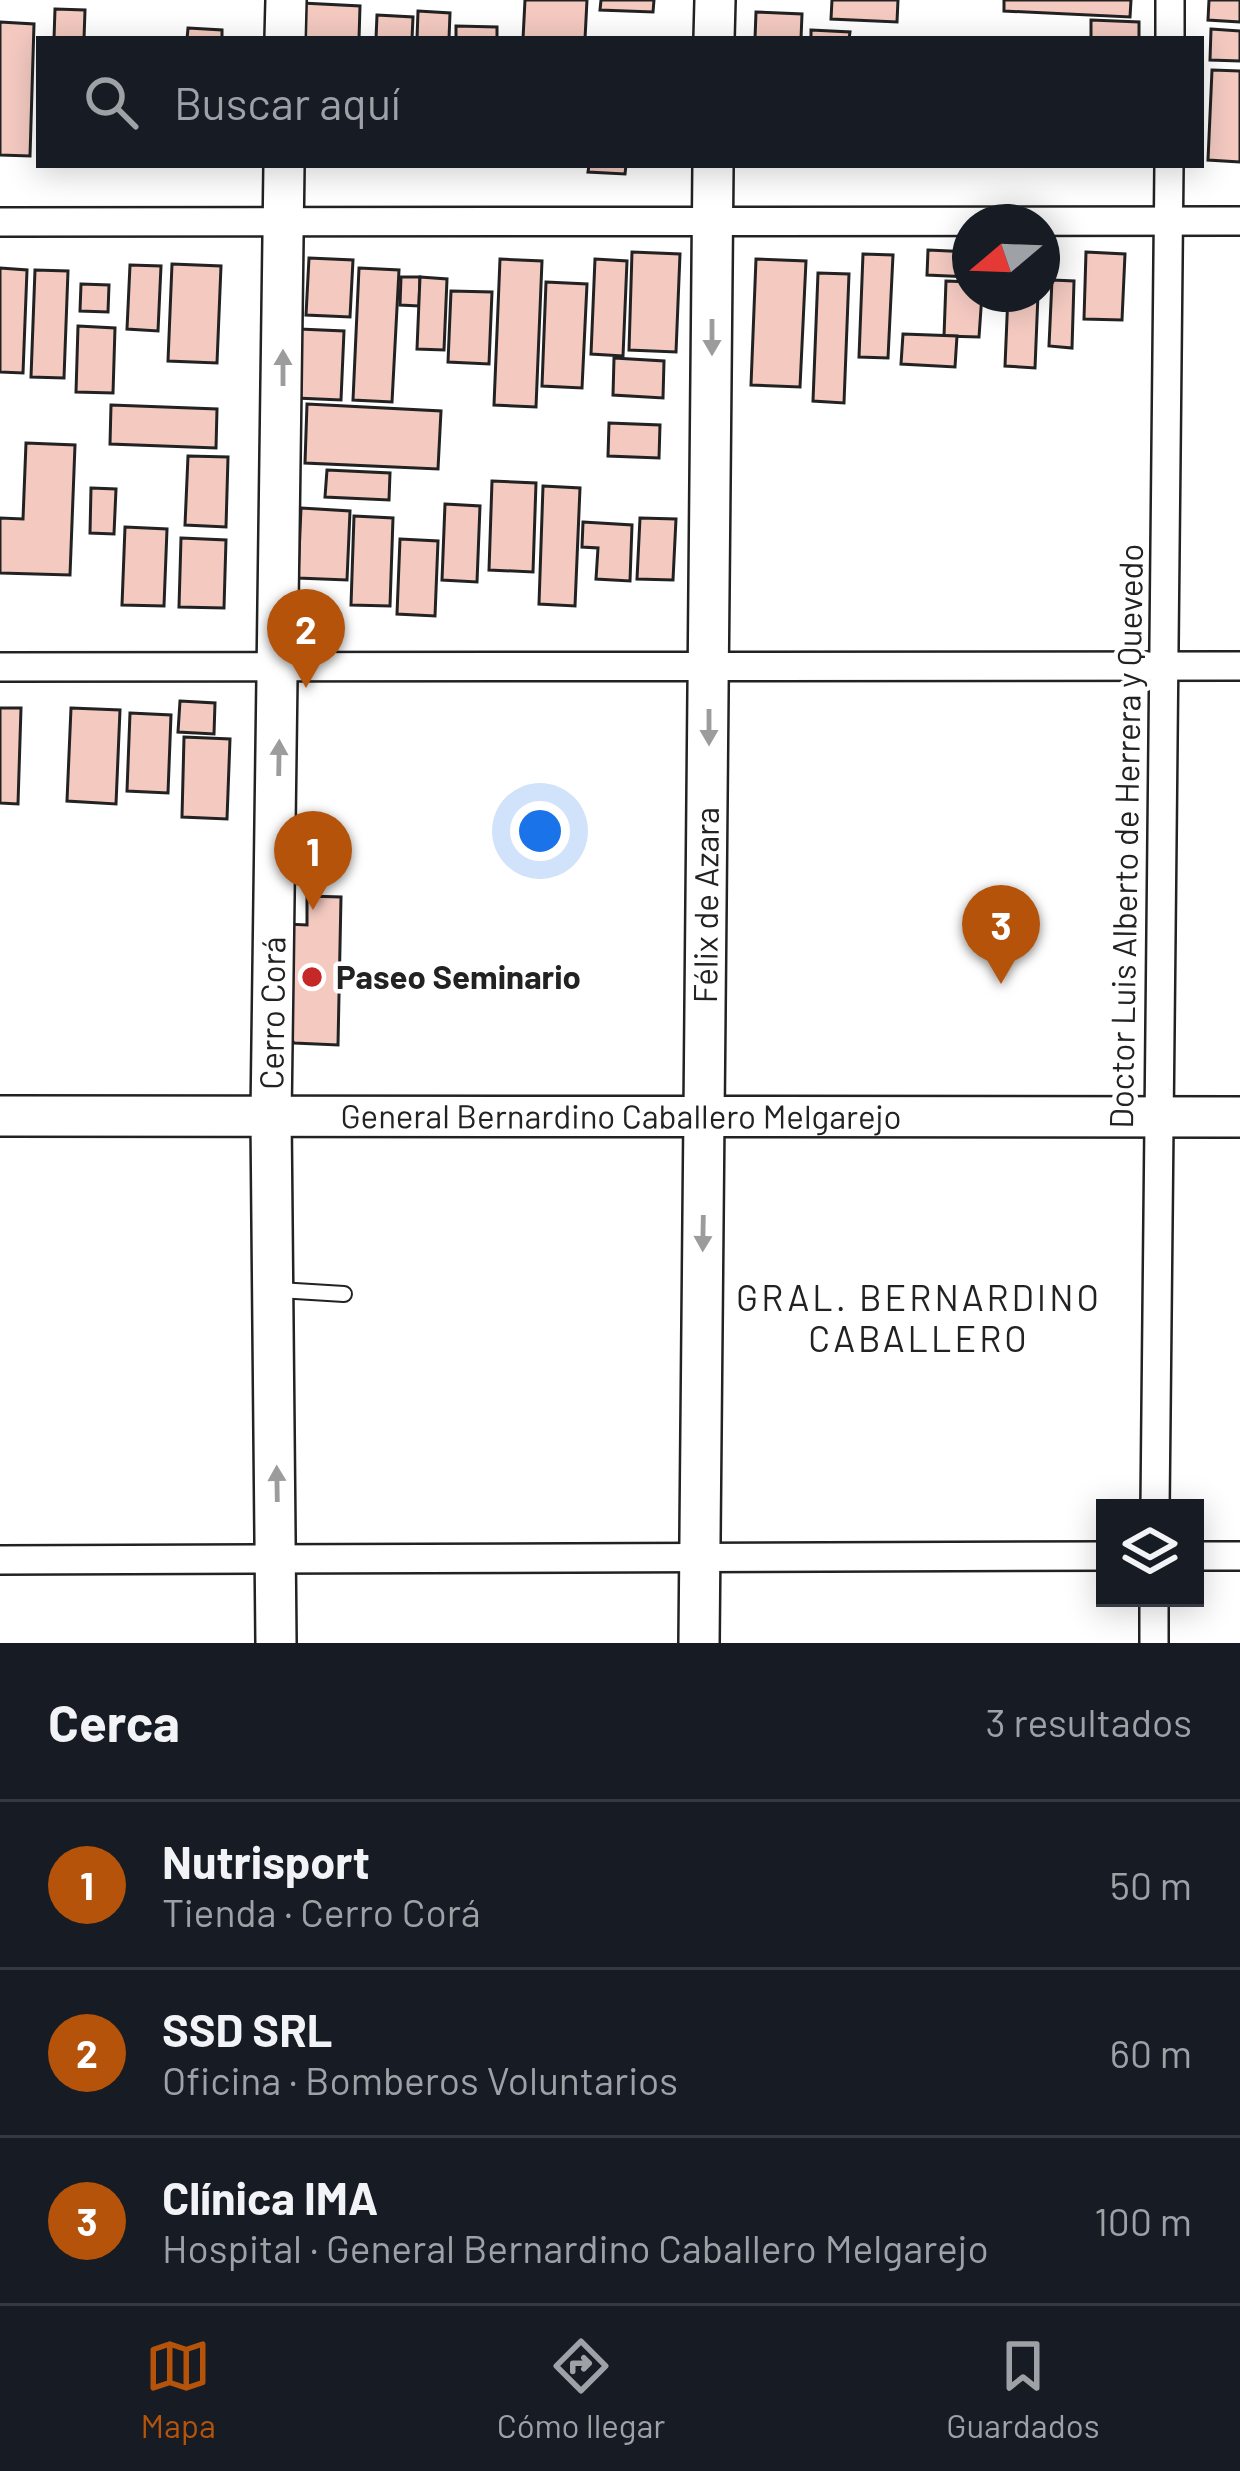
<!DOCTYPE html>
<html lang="es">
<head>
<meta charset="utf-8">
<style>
	body { margin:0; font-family:Barlow,sans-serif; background:#242831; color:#f1f3f6 }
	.controls { position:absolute; right:36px; bottom:36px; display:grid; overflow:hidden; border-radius:0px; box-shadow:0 6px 30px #0003 }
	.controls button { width:108px; height:108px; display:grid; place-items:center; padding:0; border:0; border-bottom:3px solid #363941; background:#171b24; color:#f1f3f6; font:60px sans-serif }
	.compass { position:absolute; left:952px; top:204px; width:108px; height:108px; border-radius:50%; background:#171b24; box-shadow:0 6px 30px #0003; rotate:251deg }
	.you { position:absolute; left:540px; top:831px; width:42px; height:42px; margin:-30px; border:9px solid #fff; border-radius:50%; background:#1a73e8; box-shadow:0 0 0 18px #1a73e833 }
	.badge { display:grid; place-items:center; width:78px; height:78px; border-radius:50%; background:#b45309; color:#fff; font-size:39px; font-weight:700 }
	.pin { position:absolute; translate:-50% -99px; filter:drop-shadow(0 3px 6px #0008) }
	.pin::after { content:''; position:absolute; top:63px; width:42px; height:36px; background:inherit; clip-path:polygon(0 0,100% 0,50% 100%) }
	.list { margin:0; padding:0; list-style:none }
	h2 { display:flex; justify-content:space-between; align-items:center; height:156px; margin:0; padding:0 48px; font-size:51px }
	h2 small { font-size:39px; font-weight:400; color:#9ea1a6 }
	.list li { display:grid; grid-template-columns:78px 1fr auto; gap:36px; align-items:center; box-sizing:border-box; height:168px; padding:0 48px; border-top:3px solid #363941 }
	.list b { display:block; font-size:45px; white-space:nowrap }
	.list p { margin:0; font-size:39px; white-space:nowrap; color:#9ea1a6 }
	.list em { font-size:39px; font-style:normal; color:#9ea1a6 }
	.icon { flex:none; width:66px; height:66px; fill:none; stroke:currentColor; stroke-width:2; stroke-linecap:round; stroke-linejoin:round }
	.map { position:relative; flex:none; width:1240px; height:1643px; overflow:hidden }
	.search { position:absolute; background:#171b24; box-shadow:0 6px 30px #0003; left:36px; right:36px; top:36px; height:132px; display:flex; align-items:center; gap:30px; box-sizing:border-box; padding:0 42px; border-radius:0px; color:#9ea1a6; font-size:45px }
	.sheet { height:660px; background:#171b24 }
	nav { display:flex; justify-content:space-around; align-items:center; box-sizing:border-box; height:168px; border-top:3px solid #363941; background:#171b24; font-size:33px; color:#9ea1a6 }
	nav a { display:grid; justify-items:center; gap:6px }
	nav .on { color:#b45309 }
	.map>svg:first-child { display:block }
	.building { fill:#f3c9c0; stroke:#222; stroke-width:3 }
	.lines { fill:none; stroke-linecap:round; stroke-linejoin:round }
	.lane-casing { stroke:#222; stroke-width:18 }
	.street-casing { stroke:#222; stroke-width:32 }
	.secondary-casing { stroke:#222; stroke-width:44 }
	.lane { stroke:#fff; stroke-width:14 }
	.street { stroke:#fff; stroke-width:27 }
	.secondary { stroke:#fff; stroke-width:39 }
	.oneway { fill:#9c9c9c }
	.poi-dot { fill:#c62828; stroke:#fff; stroke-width:4.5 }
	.labels { text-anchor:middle; stroke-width:9; stroke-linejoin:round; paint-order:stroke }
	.street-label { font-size:33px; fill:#222; stroke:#fff }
	.poi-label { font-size:33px; font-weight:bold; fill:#222; stroke:#fff; text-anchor:start }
	.neighbourhood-label { font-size:36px; letter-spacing:3px; fill:#222; stroke:#fff }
</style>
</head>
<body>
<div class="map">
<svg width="1240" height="1643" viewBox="0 0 1240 1643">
	<rect width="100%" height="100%" fill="#fff"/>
	<!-- building -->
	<g class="building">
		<polygon points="525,0 587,0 585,39 523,39"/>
		<polygon points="601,0 654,0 653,12 600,10"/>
		<polygon points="832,0 898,0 897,22 831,19"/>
		<polygon points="1004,0 1131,0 1130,17 1004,11"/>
		<polygon points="1209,0 1240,0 1240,22 1208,20"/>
		<polygon points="302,3 360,6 359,39 300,39"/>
		<polygon points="55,9 85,10 84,39 54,39"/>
		<polygon points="418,11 450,13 449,39 417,39"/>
		<polygon points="756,12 802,14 801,39 755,39"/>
		<polygon points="377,15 413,17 412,39 376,39"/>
		<polygon points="1091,20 1139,22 1139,39 1091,39"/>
		<polygon points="0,22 34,24 30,156 0,155"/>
		<polygon points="456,26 497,27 497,39 456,39"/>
		<polygon points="188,28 222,30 222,39 187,39"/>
		<polygon points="1211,29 1240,31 1240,61 1210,60"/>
		<polygon points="811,30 850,32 849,39 811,39"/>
		<polygon points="1212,70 1240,71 1240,162 1208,160"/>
		<polygon points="589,165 626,165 625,174 588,172"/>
		<polygon points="928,250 970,252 970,277 927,275"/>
		<polygon points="632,252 680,254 676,352 629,350"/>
		<polygon points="1086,252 1125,254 1122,320 1084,319"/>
		<polygon points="863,254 893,255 888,358 859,357"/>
		<polygon points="309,258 353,260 350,317 306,315"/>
		<polygon points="500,259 542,261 536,407 494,405"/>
		<polygon points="595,259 627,261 623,356 591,354"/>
		<polygon points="756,259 806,261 800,387 751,385"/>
		<polygon points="172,264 221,266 217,363 168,361"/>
		<polygon points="130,265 161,266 158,331 127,329"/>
		<polygon points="0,268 27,270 23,373 0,372"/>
		<polygon points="359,268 399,270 392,402 353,400"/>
		<polygon points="35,270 68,271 64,378 31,377"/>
		<polygon points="818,273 849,274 844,403 813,401"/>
		<polygon points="401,277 420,277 419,306 400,305"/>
		<polygon points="420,277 447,279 444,350 417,349"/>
		<polygon points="1052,280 1074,281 1072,348 1049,346"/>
		<polygon points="946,281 970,282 970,294 982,294 979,337 944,336"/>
		<polygon points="546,282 587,284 582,388 542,386"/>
		<polygon points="81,284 109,285 108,312 80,311"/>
		<polygon points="451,291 492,292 489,364 448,362"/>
		<polygon points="1008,294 1038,294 1035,368 1005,366"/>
		<polygon points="78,326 115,328 113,393 76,392"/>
		<polygon points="299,329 344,331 341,400 296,398"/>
		<polygon points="903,334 957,336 955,367 901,364"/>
		<polygon points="614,358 664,361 663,398 613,395"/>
		<polygon points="307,404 441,411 438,469 305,463"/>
		<polygon points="111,405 217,409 216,448 110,444"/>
		<polygon points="609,423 660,425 659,458 608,456"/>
		<polygon points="26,443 75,445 70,575 0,573 0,518 23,519"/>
		<polygon points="188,456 228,457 226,527 185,525"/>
		<polygon points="327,470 390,473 389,500 325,497"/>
		<polygon points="492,481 536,483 533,572 489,570"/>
		<polygon points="543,486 580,488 575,606 539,604"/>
		<polygon points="91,488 116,489 114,534 90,533"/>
		<polygon points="445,504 480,506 477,582 442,580"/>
		<polygon points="301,508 350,511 347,580 298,578"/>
		<polygon points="354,516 393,518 390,606 351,605"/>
		<polygon points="640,518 676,519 673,580 637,579"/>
		<polygon points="583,522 632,525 630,581 596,579 598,548 582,547"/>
		<polygon points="125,527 167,529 164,606 122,605"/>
		<polygon points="181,538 226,540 224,608 179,607"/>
		<polygon points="400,539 438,541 435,616 397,614"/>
		<polygon points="180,701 215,703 214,734 178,732"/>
		<polygon points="0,708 21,708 18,804 0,803"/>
		<polygon points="71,708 120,710 116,804 67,801"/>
		<polygon points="130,713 171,715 168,793 127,791"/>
		<polygon points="184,737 230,739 227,819 182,817"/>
		<polygon points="307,896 341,897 338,1045 294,1043 284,1030 287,924 307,925"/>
	</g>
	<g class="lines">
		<!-- lane casing -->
		<g class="lane-casing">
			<polyline id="lane" points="279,1290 344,1294"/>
		</g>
		<!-- street casing -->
		<g class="street-casing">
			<g id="street">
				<polyline points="1170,39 1170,0"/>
				<polyline points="0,222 1240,221"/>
				<polyline points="0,667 1240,666"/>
				<polyline points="1155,1508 1169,165"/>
				<polyline points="1195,1556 1240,1556"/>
				<polyline points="0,1560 1105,1556"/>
				<polyline points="1154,1643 1154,1598"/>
			</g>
		</g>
		<!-- secondary casing -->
		<g class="secondary-casing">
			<g id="secondary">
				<polyline points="285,39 286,0"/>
				<polyline points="714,39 715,0"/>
				<path id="s1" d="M0 1116 1240 1117"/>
				<path id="s2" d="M276 1643 271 1116 284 165"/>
				<path id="s3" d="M699 1643 713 165"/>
			</g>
		</g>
		<!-- lane -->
		<use href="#lane" class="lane"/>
		<!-- street -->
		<use href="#street" class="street"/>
		<!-- secondary -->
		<use href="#secondary" class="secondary"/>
	</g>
	<!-- one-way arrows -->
	<defs><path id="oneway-solid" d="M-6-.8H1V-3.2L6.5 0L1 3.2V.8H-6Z" transform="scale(3)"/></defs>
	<g class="oneway">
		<use href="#oneway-solid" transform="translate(712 337) rotate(90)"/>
		<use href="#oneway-solid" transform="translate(283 368) rotate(-90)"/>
		<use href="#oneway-solid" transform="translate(709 727) rotate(90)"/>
		<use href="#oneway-solid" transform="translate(279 758) rotate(-89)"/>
		<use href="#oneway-solid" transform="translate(703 1233) rotate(91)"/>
		<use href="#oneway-solid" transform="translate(277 1484) rotate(-91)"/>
	</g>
	<!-- markers -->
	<circle class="poi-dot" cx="312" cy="977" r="12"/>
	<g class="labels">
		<!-- street labels -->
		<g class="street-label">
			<text transform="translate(1126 836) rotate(-89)" y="12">Doctor Luis Alberto de Herrera y Quevedo</text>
			<text dy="12" stroke="none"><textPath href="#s3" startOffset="738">Félix de Azara</textPath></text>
			<text dy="12" stroke="none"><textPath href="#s2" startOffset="630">Cerro Corá</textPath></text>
			<text dy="12" stroke="none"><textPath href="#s1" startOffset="621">General Bernardino Caballero Melgarejo</textPath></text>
		</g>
		<!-- poi labels -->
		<g class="poi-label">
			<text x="336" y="989">Paseo Seminario</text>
		</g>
		<!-- neighbourhood labels -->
		<g class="neighbourhood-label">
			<text x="919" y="1311">GRAL. BERNARDINO<tspan x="919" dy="41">CABALLERO</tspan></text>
		</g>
	</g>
</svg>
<div class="controls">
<button><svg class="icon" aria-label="layers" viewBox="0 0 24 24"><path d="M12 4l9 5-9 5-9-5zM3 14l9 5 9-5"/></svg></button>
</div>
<svg class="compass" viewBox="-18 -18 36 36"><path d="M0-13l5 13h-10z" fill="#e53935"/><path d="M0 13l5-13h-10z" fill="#9ea1a6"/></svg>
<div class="you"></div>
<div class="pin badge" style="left:313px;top:910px">1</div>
<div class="pin badge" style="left:306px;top:688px">2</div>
<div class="pin badge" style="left:1001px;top:984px">3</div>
<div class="search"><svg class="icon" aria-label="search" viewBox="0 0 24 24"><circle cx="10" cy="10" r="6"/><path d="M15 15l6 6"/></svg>Buscar aquí</div>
</div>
<section class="sheet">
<h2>Cerca<small>3 resultados</small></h2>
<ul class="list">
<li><span class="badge">1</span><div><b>Nutrisport</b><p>Tienda · Cerro Corá</p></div><em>50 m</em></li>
<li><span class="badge">2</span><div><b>SSD SRL</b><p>Oficina · Bomberos Voluntarios</p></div><em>60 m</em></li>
<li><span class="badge">3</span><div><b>Clínica IMA</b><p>Hospital · General Bernardino Caballero Melgarejo</p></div><em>100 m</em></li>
</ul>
</section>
<nav>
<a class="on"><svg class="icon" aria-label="map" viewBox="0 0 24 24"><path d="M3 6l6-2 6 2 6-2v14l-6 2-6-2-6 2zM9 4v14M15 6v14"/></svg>Mapa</a>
<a><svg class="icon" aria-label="directions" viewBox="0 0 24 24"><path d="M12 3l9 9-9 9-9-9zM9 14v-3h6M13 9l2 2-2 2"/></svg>Cómo llegar</a>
<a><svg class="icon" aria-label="saved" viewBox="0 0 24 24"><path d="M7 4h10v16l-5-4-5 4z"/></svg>Guardados</a>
</nav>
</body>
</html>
